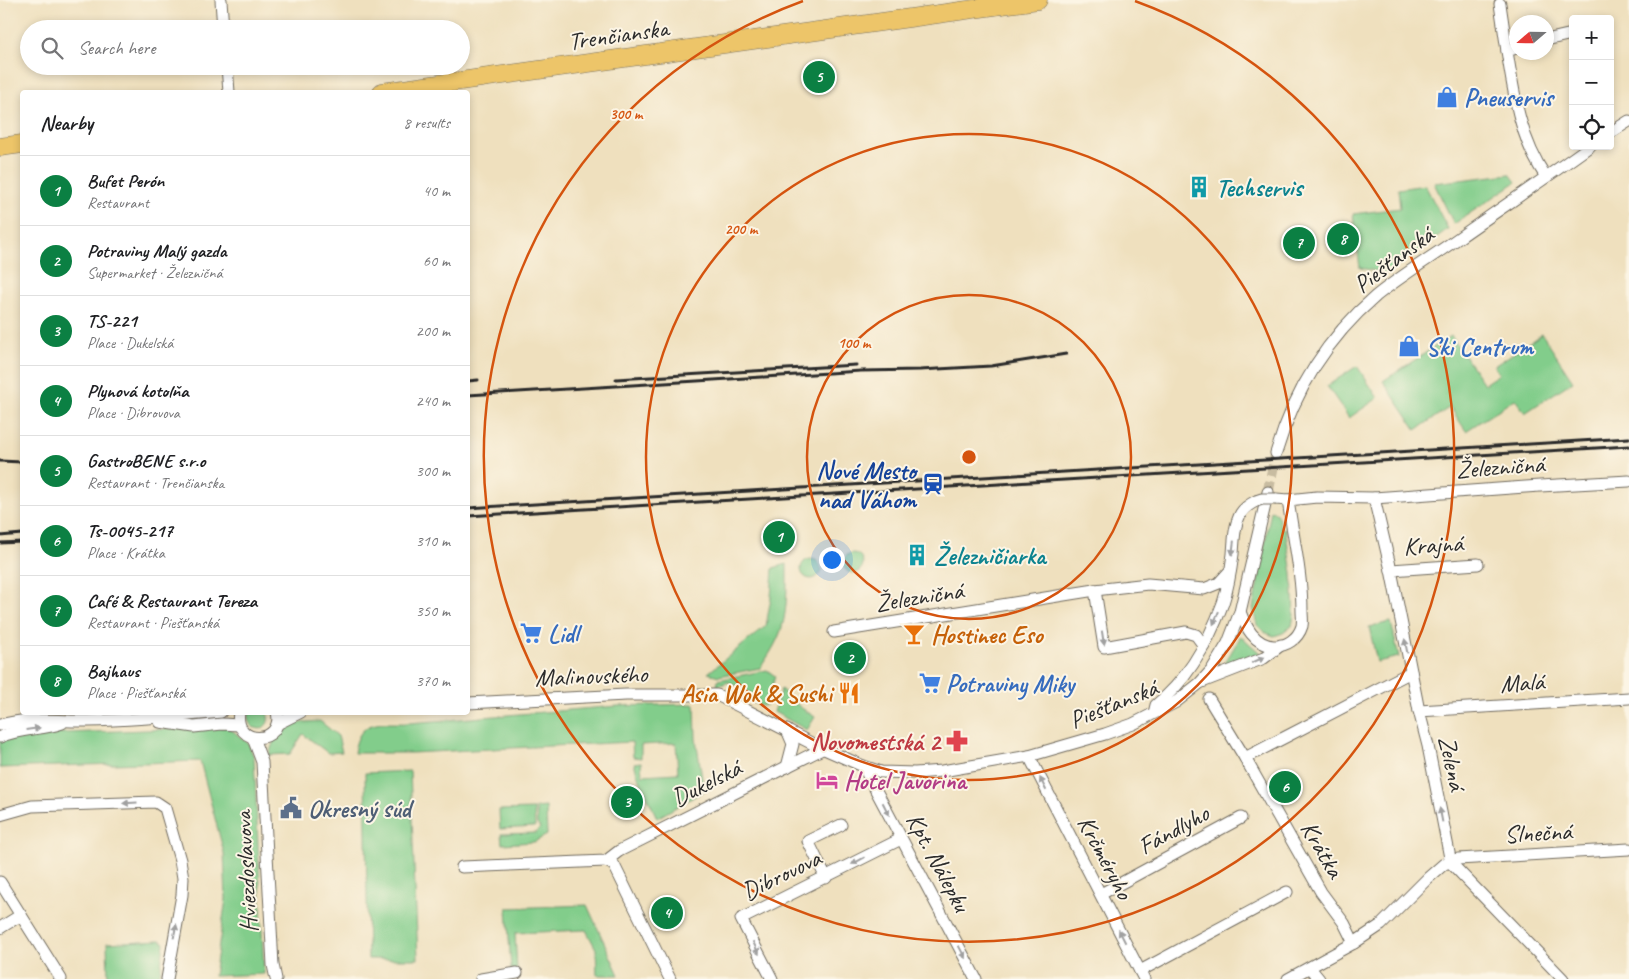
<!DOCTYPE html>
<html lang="en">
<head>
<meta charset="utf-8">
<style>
	body { margin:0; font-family:Caveat,sans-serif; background:#f2f2f2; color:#202124 }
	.controls { position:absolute; right:15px; top:15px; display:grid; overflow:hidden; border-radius:5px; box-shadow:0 2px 8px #0003 }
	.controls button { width:45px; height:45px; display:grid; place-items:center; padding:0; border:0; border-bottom:1px solid #e0e0e0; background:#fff; color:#202124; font:25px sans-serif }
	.compass { position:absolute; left:1509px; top:15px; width:45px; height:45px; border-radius:50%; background:#fff; box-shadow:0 2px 8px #0003; rotate:250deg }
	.you { position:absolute; left:831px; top:559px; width:18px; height:18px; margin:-12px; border:4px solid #fff; border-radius:50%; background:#1a73e8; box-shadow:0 0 0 8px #1a73e833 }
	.badge { display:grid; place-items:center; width:32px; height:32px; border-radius:50%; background:#0b8043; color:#fff; font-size:16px; font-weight:700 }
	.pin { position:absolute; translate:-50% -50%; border:2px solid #fff; box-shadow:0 1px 5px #0006 }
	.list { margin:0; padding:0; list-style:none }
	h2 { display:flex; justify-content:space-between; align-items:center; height:65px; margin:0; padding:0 20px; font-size:21px }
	h2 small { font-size:16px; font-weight:400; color:#757577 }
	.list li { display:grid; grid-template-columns:32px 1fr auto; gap:15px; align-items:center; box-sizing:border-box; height:70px; padding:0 20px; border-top:1px solid #e0e0e0 }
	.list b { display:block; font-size:19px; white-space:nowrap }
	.list p { margin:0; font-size:16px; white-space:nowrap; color:#757577 }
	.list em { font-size:16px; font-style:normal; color:#757577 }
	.icon { flex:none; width:28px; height:28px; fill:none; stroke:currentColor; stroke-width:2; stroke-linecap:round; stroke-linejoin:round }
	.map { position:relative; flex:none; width:1629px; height:979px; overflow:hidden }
	.search { position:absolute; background:#fff; box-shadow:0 2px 8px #0003; left:20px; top:20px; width:450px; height:55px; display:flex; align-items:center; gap:12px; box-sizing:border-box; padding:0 18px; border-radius:28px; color:#757577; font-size:19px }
	.panel { position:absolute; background:#fff; box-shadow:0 2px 8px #0003; left:20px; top:90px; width:450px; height:625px; border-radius:5px }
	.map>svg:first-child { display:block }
	.green { fill:#82cd8b; stroke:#567c5b }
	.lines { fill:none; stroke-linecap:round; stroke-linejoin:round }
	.minor-tunnel { stroke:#c8bca1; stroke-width:11; stroke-dasharray:11 5.5; stroke-linecap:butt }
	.minor-casing { stroke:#706a5e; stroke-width:13 }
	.primary-casing { stroke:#706a5e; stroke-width:19 }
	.minor { stroke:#fff; stroke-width:11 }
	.primary { stroke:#edc569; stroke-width:18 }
	.rail { stroke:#2b2b2b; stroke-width:3 }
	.minor-bridge-casing { stroke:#706a5e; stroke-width:13; stroke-linecap:butt }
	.minor-bridge { stroke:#fff; stroke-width:11 }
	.oneway { fill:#a0a0a0 }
	.ring { fill:none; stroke:#d5540f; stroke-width:2.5 }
	.labels { text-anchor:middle; stroke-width:4; stroke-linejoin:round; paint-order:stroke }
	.street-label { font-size:25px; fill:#2b2b2b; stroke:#fcf5e5 }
	.shop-label { font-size:25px; font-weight:bold; fill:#366cbe; stroke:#fcf5e5; text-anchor:start }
	.culture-label { font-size:25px; font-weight:bold; fill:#0d838f; stroke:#fcf5e5; text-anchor:start }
	.transit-label { font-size:25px; font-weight:bold; fill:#164399; stroke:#fcf5e5; text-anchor:end }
	.food-label { font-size:25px; font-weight:bold; fill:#c56008; stroke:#fcf5e5; text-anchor:start }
	.health-label { font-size:25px; font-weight:bold; fill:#be3a42; stroke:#fcf5e5; text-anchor:end }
	.hotel-label { font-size:25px; font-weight:bold; fill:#b23c85; stroke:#fcf5e5; text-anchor:start }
	.service-label { font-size:25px; font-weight:bold; fill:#4e5e75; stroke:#fcf5e5; text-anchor:start }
	.centre { fill:#d5540f; stroke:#fcf5e5; stroke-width:2.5 }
	.ring-label { font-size:15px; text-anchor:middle; font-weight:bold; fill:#d5540f; stroke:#fcf5e5; stroke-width:4; stroke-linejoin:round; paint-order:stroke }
</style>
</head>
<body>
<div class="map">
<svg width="1629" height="979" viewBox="0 0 1629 979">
	<rect width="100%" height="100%" fill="#fcf5e5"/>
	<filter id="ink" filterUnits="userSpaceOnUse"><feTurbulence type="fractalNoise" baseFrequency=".02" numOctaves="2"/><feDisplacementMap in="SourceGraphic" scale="10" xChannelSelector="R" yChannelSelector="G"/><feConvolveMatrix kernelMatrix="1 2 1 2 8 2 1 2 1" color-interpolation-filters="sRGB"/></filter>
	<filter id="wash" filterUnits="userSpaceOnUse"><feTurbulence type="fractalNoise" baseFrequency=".0096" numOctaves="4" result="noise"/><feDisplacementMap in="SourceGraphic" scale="20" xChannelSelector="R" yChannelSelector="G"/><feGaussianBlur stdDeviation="1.12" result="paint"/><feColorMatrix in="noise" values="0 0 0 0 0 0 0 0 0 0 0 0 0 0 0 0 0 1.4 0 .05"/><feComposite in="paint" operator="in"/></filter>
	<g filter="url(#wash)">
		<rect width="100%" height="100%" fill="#efe0be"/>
		<!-- green -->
		<g class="green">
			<polygon points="1510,174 1516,182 1454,224 1434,183"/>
			<polygon points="1425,185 1448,229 1386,273 1360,268 1353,214 1400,208 1398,189"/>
			<polygon points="1542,334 1573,381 1525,413 1515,399 1466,431 1450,407 1416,430 1383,381 1451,336 1484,384 1499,374 1494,366"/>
			<polygon points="1357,366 1378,398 1349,418 1327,386"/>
			<path d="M1271 510C1279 513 1279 521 1281 529L1285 528 1292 574 1294 615 1292 626 1283 633 1274 636 1264 632 1257 625 1253 608Z"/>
			<circle cx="853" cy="563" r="10"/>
			<circle cx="811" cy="569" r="10"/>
			<path d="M787 564C787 587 788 617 778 638 773 649 767 658 760 668L719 676 708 673 766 626 771 597 773 568Z"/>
			<polygon points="1391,622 1399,657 1377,662 1369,627"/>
			<polygon points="1241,636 1260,653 1221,669"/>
			<polygon points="767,670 775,676 767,705 762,706 753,703 757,696 729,682 717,686 718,680"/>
			<polygon points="781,689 800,707 815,717 807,730 774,712"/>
			<path d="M695 704 696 739 704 791 657 818 638 776 634 763 641 762 642 775 678 773 676 743 641 745V758L633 757 632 742 411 753H354C359 717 380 724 409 723L618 706Z"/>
			<path d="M249 713H267C270 720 268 726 260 729L252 727 248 720Z"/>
			<path d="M320 721 338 736 342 752 328 753 303 734 290 754 269 755C278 722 290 723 320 721Z"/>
			<polygon points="228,727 248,743 254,757 264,974 214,976 226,899 224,853 200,761 0,768 0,741 10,735"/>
			<polygon points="410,771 418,959 368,959 365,773"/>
			<polygon points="546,807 547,835 534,842 502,844 501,834 536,833 540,828 537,824 536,808"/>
			<polygon points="534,809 535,827 500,829 499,810"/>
			<polygon points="587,905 619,975 597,975 596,949 586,930 515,933 517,970 511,970 507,908"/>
			<polygon points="160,940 163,942 164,944 159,979 108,979 107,943"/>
		</g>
	</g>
	<g filter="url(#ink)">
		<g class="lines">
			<!-- minor-tunnel -->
			<polyline class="minor-tunnel" points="1268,492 1276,453"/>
			<!-- minor casing -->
			<g class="minor-casing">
				<g id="minor">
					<polyline points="221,0 223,29"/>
					<polyline points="1500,4 1507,51"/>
					<polyline points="1546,40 1572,34"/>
					<path d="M1516 48 1507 51C1514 95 1520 139 1546 177"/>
					<polyline points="227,66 229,92"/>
					<polyline points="1610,133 1629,121"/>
					<path d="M1276 453C1294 392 1327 338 1376 296 1402 275 1432 257 1460 237 1503 207 1547 177 1590 146"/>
					<polyline points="1374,498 1391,570 1419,711 1428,746 1451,863"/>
					<polyline points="1276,499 1288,500 1317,497 1374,498 1540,486 1629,481"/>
					<polyline points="1391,570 1478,564"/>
					<polyline points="1095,590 1104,647 1186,632 1196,635 1204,646"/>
					<path d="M1240 612C1246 627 1254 644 1273 646 1286 647 1298 639 1302 626 1303 621 1302 616 1302 611 1302 574 1293 537 1288 500"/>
					<polyline points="834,632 1095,590 1148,584 1204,589 1219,583 1230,571"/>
					<polyline points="1202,682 1264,658 1281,645"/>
					<polyline points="1209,699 1245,758 1321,892 1344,923 1354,943"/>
					<polyline points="468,703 626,695 717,695 813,744 863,766 881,772 915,773 942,771 1029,756 1105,734 1133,724 1176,702 1200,683 1211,671 1228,643 1240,612 1268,492"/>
					<path d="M1155 709 1156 705C1188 680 1209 641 1223 603 1228 588 1231 570 1233 554 1234 541 1234 525 1241 513 1245 507 1250 504 1256 501"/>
					<polyline points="1419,711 1629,698"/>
					<path d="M239 712C233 747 285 745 277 712"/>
					<polyline points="160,722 194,727 222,724 239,725"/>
					<polyline points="277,724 301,712"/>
					<path d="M0 725C31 716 57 722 88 721 132 720 177 716 221 712"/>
					<path d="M0 737C20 728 42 730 62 723"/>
					<polyline points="253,738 262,762 273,965 276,979"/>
					<polyline points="1029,756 1144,979"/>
					<polyline points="1245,758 1411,672"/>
					<polyline points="863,766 976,979"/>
					<polyline points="787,767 793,744 787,730"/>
					<polyline points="0,815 32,806 156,802 165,808 180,860 183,878 182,895 167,979"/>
					<polyline points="606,861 614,865 670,979"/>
					<polyline points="1451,863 1563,979"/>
					<polyline points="462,867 606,861 619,851 824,748"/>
					<polyline points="826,878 808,841 841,825"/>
					<polyline points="0,882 61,979"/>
					<polyline points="1101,894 1241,818"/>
					<polyline points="0,928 21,915"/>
					<polyline points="1310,968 1319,979"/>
					<polyline points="1140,971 1287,892"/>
					<polyline points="481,979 517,973"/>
					<polyline points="772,979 741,919 901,839"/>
					<polyline points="1288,979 1354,943 1381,925 1428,878 1444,864 1458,859 1629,849"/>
				</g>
			</g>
			<!-- primary casing -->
			<g class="primary-casing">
				<g id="primary">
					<polyline points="382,92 1038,0"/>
					<polyline points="0,147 22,144"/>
				</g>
			</g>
			<!-- minor -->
			<use href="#minor" class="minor"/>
			<!-- primary -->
			<use href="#primary" class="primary"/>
			<!-- rail -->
			<g class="rail">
				<polyline points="616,379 856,365"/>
				<polyline points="468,381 478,380"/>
				<polyline points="468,395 861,371 920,370 991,366 1066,354"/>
				<polyline points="0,461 22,462"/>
				<polyline points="468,508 1629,438"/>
				<polyline points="468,516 1629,446"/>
				<polyline points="0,536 22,534"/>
				<polyline points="0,543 22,542"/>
			</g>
			<!-- minor-bridge casing -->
			<g class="minor-bridge-casing">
				<polyline id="minor-bridge" points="1256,501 1262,499 1276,499"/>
			</g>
			<!-- minor-bridge -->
			<use href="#minor-bridge" class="minor-bridge"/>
		</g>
		<!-- one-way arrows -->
		<defs><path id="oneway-solid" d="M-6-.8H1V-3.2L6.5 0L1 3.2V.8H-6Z" transform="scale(1.25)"/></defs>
		<g class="oneway">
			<use href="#oneway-solid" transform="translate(1233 548) rotate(97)"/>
			<use href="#oneway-solid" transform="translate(1216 618) rotate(113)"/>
			<use href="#oneway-solid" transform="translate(1103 638) rotate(81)"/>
			<use href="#oneway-solid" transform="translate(1406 646) rotate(-101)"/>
			<use href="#oneway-solid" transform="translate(1258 660) rotate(-24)"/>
			<use href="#oneway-solid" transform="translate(33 729) rotate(-8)"/>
			<use href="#oneway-solid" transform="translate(1043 784) rotate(-116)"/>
			<use href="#oneway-solid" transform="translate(130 803) rotate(177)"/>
			<use href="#oneway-solid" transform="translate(886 809) rotate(63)"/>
			<use href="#oneway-solid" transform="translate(1441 815) rotate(-101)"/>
			<use href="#oneway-solid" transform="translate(858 861) rotate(152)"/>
			<use href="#oneway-solid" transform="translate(175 931) rotate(-79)"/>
			<use href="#oneway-solid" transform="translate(1122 936) rotate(-117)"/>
			<use href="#oneway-solid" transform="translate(756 948) rotate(64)"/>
			<use href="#oneway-solid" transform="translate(962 952) rotate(62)"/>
		</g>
	</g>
	<!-- distance rings -->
	<g class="ring">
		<circle cx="969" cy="457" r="162"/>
		<circle cx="969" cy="457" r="323"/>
		<path d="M1135 1A485 485 0 1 1 803 1"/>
	</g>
	<!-- icons -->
	<defs>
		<g id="shop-bare" transform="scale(1.725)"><path d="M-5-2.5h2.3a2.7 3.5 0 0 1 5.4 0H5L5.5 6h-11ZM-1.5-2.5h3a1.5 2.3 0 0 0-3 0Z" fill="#3f7fe0" stroke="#fcf5e5" stroke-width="2.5" paint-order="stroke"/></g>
		<g id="building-bare" transform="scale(1.725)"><path d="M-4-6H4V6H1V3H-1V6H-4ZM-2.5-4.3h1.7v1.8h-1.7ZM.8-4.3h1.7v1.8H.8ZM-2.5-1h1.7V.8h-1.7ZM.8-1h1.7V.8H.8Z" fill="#0f9aa8" stroke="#fcf5e5" stroke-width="2.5" paint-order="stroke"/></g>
		<g id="station-bare" transform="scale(1.725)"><path d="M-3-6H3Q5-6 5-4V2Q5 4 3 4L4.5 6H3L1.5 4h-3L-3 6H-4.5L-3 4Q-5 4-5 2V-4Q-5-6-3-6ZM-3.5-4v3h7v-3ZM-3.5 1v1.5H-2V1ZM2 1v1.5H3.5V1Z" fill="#1a4fb4" stroke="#fcf5e5" stroke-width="2.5" paint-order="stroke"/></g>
		<g id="supermarket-bare" transform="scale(1.725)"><path d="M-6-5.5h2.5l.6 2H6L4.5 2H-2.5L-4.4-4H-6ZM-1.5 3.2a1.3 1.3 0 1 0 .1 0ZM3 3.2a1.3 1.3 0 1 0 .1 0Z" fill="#3f7fe0" stroke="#fcf5e5" stroke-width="2.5" paint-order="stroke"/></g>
		<g id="bar-bare" transform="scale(1.725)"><path d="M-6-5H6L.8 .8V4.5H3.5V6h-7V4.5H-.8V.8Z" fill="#e8710a" stroke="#fcf5e5" stroke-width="2.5" paint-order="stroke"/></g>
		<g id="restaurant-bare" transform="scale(1.725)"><path d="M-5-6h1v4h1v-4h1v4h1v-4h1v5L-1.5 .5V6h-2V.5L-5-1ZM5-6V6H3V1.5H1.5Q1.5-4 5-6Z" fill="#e8710a" stroke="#fcf5e5" stroke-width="2.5" paint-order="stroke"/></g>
		<g id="pharmacy-bare" transform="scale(1.725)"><path d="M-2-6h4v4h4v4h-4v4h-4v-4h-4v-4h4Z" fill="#e0444e" stroke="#fcf5e5" stroke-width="2.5" paint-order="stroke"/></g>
		<g id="hotel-bare" transform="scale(1.725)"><path d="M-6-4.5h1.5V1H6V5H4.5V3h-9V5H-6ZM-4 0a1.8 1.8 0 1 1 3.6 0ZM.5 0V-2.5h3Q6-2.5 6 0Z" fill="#d1479c" stroke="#fcf5e5" stroke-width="2.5" paint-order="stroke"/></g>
		<g id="civic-bare" transform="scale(1.725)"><path d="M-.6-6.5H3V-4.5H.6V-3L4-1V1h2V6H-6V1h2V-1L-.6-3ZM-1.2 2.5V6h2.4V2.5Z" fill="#5c6f8a" stroke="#fcf5e5" stroke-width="2.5" paint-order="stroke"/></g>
	</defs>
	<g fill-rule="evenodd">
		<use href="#shop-bare" x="1447" y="97"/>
		<use href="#building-bare" x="1199" y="187"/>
		<use href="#shop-bare" x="1409" y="346"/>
		<use href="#station-bare" x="933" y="484"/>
		<use href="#building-bare" x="917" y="555"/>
		<use href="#supermarket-bare" x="531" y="633"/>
		<use href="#bar-bare" x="914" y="634"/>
		<use href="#supermarket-bare" x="930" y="683"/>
		<use href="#restaurant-bare" x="849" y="693"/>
		<use href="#pharmacy-bare" x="957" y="741"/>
		<use href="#hotel-bare" x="827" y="780"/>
		<use href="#civic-bare" x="291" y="808"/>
	</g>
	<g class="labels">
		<!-- street labels -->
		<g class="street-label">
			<text transform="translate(618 34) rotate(-8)" y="9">Trenčianska</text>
			<text transform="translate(1393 259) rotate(-37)" y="9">Piešťanská</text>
			<text transform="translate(1500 466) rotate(-4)" y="9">Železničná</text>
			<text transform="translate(1433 544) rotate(-4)" y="9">Krajná</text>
			<text transform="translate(919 596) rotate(-9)" y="9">Železničná</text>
			<text transform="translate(591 675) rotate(-2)" y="9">Malinovského</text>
			<text transform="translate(1522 682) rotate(-4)" y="9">Malá</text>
			<text transform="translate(1113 703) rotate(-22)" y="9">Piešťanská</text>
			<text transform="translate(1453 763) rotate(78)" y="9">Zelená</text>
			<text transform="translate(706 782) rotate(-27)" y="9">Dukelská</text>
			<text transform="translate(1173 829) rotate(-29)" y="9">Fándlyho</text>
			<text transform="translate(1538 832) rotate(-3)" y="9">Slnečná</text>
			<text transform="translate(1323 849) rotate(60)" y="9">Krátka</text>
			<text transform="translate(1106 857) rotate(62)" y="9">Krčméryho</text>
			<text transform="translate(939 862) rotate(62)" y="9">Kpt. Nálepku</text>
			<text transform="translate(245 872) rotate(-93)" y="9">Hviezdoslavova</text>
			<text transform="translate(781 874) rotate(-26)" y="9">Dibrovova</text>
		</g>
		<!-- shop labels -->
		<g class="shop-label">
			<text x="1464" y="106">Pneuservis</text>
			<text x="1426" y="355">Ski Centrum</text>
			<text x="548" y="642">Lidl</text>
			<text x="946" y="692">Potraviny Miky</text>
		</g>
		<!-- culture labels -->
		<g class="culture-label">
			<text x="1216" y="196">Techservis</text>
			<text x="934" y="564">Železničiarka</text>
		</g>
		<!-- transit labels -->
		<g class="transit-label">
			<text x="916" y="479">Nové Mesto<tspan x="916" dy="29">nad Váhom</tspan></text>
		</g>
		<!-- food labels -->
		<g class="food-label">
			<text x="931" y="643">Hostinec Eso</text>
			<text x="832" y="702" text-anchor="end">Asia Wok &amp; Sushi</text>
		</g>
		<!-- health labels -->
		<g class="health-label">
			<text x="940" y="750">Novomestská 2</text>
		</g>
		<!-- hotel labels -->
		<g class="hotel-label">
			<text x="844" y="789">Hotel Javorina</text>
		</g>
		<!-- service labels -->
		<g class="service-label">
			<text x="308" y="817">Okresný súd</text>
		</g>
	</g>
	<circle cx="969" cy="457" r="8" class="centre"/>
	<g class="ring-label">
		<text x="626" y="119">300 m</text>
		<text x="741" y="234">200 m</text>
		<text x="854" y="348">100 m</text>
	</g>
</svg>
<div class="controls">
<button>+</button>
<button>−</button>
<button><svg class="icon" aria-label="locate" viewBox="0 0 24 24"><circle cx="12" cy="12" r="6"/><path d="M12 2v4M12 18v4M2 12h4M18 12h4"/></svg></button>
</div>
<svg class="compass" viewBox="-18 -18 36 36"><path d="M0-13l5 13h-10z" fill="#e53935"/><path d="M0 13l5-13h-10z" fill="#757577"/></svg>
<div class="you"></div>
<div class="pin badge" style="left:779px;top:537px">1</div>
<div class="pin badge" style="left:850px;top:658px">2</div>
<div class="pin badge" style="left:627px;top:802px">3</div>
<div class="pin badge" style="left:667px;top:913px">4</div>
<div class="pin badge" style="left:819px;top:77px">5</div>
<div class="pin badge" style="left:1285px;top:787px">6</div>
<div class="pin badge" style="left:1299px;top:243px">7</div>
<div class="pin badge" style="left:1343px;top:239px">8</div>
<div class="search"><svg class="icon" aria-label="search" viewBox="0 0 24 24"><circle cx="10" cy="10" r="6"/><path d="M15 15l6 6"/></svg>Search here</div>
<section class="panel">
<h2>Nearby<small>8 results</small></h2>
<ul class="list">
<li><span class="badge">1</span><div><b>Bufet Perón</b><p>Restaurant</p></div><em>40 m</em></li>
<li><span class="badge">2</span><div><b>Potraviny Malý gazda</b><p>Supermarket · Železničná</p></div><em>60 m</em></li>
<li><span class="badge">3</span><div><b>TS-221</b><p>Place · Dukelská</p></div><em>200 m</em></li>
<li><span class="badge">4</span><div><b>Plynová kotolňa</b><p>Place · Dibrovova</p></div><em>240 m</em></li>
<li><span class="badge">5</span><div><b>GastroBENE s.r.o</b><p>Restaurant · Trenčianska</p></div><em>300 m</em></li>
<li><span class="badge">6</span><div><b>Ts-0045-217</b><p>Place · Krátka</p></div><em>310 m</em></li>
<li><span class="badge">7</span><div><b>Café &amp; Restaurant Tereza</b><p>Restaurant · Piešťanská</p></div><em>350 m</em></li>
<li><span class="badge">8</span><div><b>Bajhaus</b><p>Place · Piešťanská</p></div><em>370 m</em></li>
</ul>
</section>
</div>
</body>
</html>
